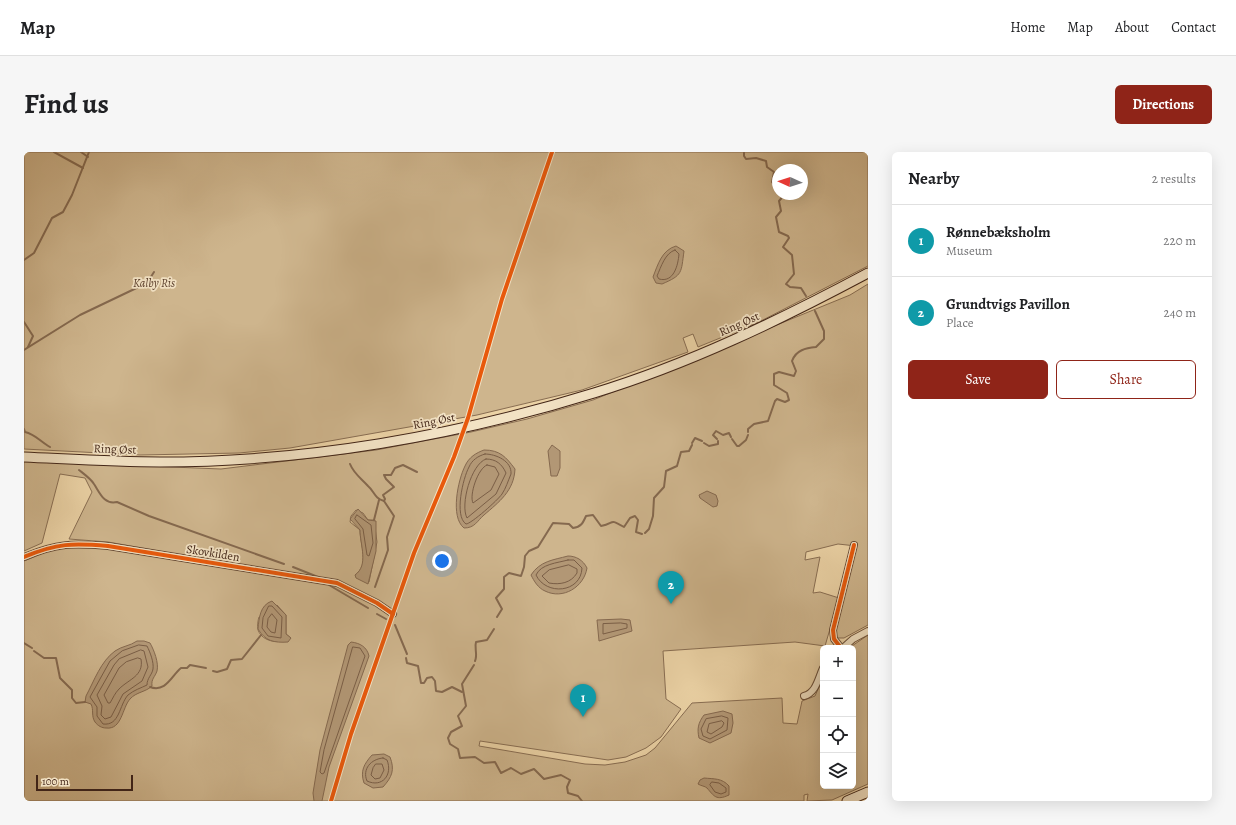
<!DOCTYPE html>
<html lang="en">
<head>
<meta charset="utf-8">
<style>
	body { margin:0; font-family:Alegreya,serif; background:#f6f6f6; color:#202124 }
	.controls { position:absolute; right:12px; bottom:12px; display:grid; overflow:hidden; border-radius:6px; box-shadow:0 4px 16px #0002 }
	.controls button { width:36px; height:36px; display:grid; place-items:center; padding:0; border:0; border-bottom:1px solid #e0e0e0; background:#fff; color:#202124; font:20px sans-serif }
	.compass { position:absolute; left:748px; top:12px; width:36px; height:36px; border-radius:50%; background:#fff; box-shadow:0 4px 16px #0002; rotate:273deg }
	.scale { position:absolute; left:12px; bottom:10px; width:97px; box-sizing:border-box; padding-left:4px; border:2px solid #422517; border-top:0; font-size:11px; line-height:14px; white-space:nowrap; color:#422517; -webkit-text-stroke:3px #f2e2c4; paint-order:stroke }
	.you { position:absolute; left:418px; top:409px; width:14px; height:14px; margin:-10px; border:3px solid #fff; border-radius:50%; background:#1a73e8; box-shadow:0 0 0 6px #1a73e833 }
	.badge { display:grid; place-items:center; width:26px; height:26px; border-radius:50%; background:#8f2418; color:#fff; font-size:13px; font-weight:700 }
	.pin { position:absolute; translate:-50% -33px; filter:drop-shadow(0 1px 2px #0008) }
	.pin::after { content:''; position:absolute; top:21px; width:14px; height:12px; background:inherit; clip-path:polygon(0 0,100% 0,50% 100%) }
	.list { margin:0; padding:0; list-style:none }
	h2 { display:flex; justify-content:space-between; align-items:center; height:52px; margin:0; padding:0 16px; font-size:17px }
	h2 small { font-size:13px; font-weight:400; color:#757577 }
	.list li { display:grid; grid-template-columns:26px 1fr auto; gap:12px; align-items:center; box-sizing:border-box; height:72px; padding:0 16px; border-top:1px solid #e0e0e0 }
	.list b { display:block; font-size:15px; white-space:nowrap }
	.list p { margin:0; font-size:13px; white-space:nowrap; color:#757577 }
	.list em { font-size:13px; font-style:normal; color:#757577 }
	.actions { display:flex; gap:8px; padding:12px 16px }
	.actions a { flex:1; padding:9px 0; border:1px solid #8f2418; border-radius:6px; text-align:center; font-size:14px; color:#8f2418 }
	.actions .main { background:#8f2418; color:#fff }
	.icon { flex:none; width:22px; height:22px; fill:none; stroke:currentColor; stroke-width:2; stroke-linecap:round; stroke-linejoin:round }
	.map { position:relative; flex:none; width:844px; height:649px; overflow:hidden; border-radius:6px }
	header { display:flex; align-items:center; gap:24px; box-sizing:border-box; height:56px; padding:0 20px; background:#fff; border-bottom:1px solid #e0e0e0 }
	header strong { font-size:19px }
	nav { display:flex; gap:22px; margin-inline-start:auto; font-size:14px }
	.intro { display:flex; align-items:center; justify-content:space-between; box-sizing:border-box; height:96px; padding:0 24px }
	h1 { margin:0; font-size:28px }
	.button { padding:10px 18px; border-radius:6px; background:#8f2418; color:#fff; font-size:14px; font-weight:700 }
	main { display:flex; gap:24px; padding:0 24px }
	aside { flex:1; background:#fff; border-radius:6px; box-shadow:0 4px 16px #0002 }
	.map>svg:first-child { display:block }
	.green { fill:#ceb58d; stroke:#886d52; fill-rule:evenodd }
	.water { fill:#b29775; stroke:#85694f }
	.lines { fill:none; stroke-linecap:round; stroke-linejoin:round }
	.shore { stroke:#7a5e46; stroke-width:1 }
	.stream { stroke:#85694f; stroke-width:2 }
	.street-casing { stroke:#6c503a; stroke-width:8 }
	.secondary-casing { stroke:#422517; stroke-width:11 }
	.street { stroke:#f2e2c4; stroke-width:6 }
	.secondary { stroke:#f2e2c4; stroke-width:9 }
	.cycleway-casing { stroke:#f2e2c4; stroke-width:6 }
	.cycleway { stroke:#e8590c; stroke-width:4 }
	.labels { text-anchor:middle; stroke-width:3.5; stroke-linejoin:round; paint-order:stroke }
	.park-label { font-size:12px; font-style:italic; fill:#5e422f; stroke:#f2e2c4 }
	.street-label { font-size:12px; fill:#422517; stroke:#f2e2c4 }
</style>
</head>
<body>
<header>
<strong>Map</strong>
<nav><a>Home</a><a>Map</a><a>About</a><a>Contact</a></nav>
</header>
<div class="intro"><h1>Find us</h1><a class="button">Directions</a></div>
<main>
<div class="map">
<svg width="844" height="649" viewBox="0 0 844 649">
	<rect width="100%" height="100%" fill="#ebd2a5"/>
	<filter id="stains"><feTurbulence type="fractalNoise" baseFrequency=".005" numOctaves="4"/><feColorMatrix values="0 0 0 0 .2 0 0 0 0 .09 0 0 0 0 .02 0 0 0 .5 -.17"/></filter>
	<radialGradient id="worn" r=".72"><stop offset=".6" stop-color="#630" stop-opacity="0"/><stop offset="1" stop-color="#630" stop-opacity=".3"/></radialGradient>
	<!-- green -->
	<g class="green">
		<path d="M0 0H844V114L733 171 674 195 669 182 659 186 664 200 558 238 453 263 266 296 215 301 116 303 0 297ZM754 18H778V42H754Z"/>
		<path d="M844 132V473L820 486H813L811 478 832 394 814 392 782 400 781 408 796 405 789 441 796 440 815 446 801 494 771 490 639 499 642 547 657 557 637 585 622 596 602 605 584 608 456 589 455 594 561 612 581 613 601 610 622 603 631 596 668 551 758 546 759 571 773 572 778 549 791 544 799 526V634H829V496H825L844 483V632L808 648 783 649 784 642 780 643V649H0V409L34 395 83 397 293 431 321 432 84 390 45 387 68 340 61 326 36 322 18 391 0 399V309L197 317 352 298 447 280 503 267 569 248 826 143ZM332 358 339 361 344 368H350L353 390 345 430 331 423C346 413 336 393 336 378L326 370 327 364ZM253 453 262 463V482L267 486C257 492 239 491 234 478 233 474 234 468 235 465Z"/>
	</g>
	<!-- water -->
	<g class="water">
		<path d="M652 94 660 99C657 121 659 123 638 132L632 131 629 125C634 112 638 98 652 94Z"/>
		<polygon points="528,293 536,299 536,316 533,324 527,324 524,299"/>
		<path d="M460 298C476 298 482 305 491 317 490 339 475 350 460 363 453 369 451 376 440 376 426 365 434 328 441 314 445 305 452 301 460 298Z"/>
		<polygon points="683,339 692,343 694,349 693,354 689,355 676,346 675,343"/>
		<path d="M334 357 344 368 352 369V399L344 432 332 426 331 423C345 413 336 393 336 378L326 367Z"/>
		<path d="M544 404C552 404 559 408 563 416 560 435 539 448 521 439 514 436 510 429 507 423 516 409 529 408 544 404Z"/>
		<path d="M248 449 262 463V482L267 486 264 490C250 491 241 489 234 477 235 466 236 453 248 449Z"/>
		<polygon points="597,467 606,468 608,479 575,489 573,468"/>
		<path d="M113 489H120L126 491C130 498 135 511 133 519 131 525 127 527 128 534 122 540 112 540 106 547 98 556 98 578 82 576 78 576 74 574 71 570 67 564 70 558 67 552L61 550 62 544C70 529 77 509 91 499 98 494 106 494 113 489Z"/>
		<path d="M327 490C336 491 343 495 345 504L305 615 298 649H290L289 641 296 598 324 493Z"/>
		<path d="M699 559 708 562 709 571 707 581 686 591 675 586C673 577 674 571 680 563Z"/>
		<path d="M360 602 366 605C371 618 368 625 359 635L349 636 340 631C336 619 340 612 348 603Z"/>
		<path d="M680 626C690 627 698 626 705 634V643C692 649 690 644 683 636 681 634 677 634 674 632L676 628Z"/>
	</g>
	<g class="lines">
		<!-- shore -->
		<g class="shore">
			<path d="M651 98 655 102C654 113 650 131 635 127L633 124C637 115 641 101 651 98Z"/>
			<path d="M461 302C472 302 488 309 487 322 484 329 482 336 478 342 474 348 447 372 442 372 430 364 439 326 445 315 448 308 454 304 461 302Z"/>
			<path d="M462 307C472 307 478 312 482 321L472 342 443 366C436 353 447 312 462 307Z"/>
			<path d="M463 313 471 315 475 322 467 338 449 351C445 343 454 316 463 313Z"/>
			<polygon points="333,363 347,373 349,391 345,404 343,403 339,377 331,367"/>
			<path d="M544 408H550L558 416C557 441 522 444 512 423 517 412 533 411 544 408Z"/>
			<path d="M545 413 553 417V421C547 431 536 433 525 431L518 424 525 418Z"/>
			<polygon points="245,454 248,454 258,465 257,486 244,484 238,476 239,466"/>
			<polygon points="248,462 253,468 251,481 247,480 243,475 244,467"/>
			<polygon points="597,471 603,472 603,476 579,482 579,472"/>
			<path d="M115 493 123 494C126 500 130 510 129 517 128 523 123 526 123 533 117 536 110 538 104 543 95 553 96 574 79 572L73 564V555L66 545 86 509 98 499Z"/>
			<polygon points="329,495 336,496 341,504 300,621 298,622 296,620 300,598"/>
			<polygon points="117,498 120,499 124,515 118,529 99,542 87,565 81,567 77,563 78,554 73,543 90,513 95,507"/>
			<path d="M114 506 117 507C120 524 105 527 95 537 91 541 89 546 86 551H84L80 543 95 516 102 510Z"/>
			<polygon points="698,564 704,566 703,578 686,587 679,584 677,577 682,567"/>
			<polygon points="698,569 700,571 698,575 687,582 683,580 685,572"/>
			<path d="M359 606 363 608C369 623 358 636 343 629 338 617 347 607 359 606Z"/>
			<polygon points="352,612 358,612 360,618 356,626 351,627 347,623 349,616"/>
			<polygon points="688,630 695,631 702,636 702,640 697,642 691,640 686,633"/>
		</g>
		<!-- stream -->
		<g class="stream">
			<polyline points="30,0 59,16"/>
			<polyline points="57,0 64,5"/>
			<polyline points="720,0 720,4 722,7 732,6 742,9 743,15 750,20 748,30 750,32 754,32"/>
			<polyline points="761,42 755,49 757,59 752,65 755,80 764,84 765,86 759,95 768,103 770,122 762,132 766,135 777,136 782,144"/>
			<polyline points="0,108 10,101 28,66 39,60 48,43 65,0"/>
			<polyline points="0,170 9,184 4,195"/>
			<polyline points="0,198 56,163 123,131 130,120"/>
			<path d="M0 277 1 280C11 282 17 290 26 295"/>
			<path d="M724 280V277L730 272 744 269 751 249 753 247 761 250 765 248 763 241 750 233V222L755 220 770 224 772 219 768 209C772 198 782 196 792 195L800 187V179L791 159"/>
			<polyline points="693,287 689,283 692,279 699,283 705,281 707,285"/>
			<polyline points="708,287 713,294 715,294 722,288 724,283"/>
			<polyline points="668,291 671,286 678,289"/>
			<polyline points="680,291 685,294 694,292 694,289"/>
			<path d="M326 312C330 322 337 326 344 334 351 340 350 346 360 349L370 364 363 385 364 398 351 435"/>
			<path d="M55 318C60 322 67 327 70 332 76 341 80 353 93 350L125 364 260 412"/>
			<polyline points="360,349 361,347 359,343 370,335 362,327 360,323 367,323 371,316 379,313 393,320"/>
			<polyline points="350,368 355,348"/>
			<polyline points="621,381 625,377 629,364 630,346 640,335 642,319 653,314 657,300 665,299 668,293"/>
			<polyline points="269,415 294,425"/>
			<polyline points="305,433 344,456"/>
			<polyline points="353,462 362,467"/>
			<path d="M473 465 478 457 472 446 480 437V425L485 421 497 424 500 415 501 404 505 399 514 395 529 371 545 372 549 376C557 375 559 371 562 364L569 363 577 374C592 371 584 366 600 375L606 366 611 364 614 368 612 380 618 382"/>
			<polyline points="371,473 383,502"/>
			<polyline points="0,491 8,496"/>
			<polyline points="10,499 20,506 32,506 36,526 48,538 48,546 52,551 61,550"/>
			<polyline points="382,506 383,511 394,514 397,531 400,531 403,526 408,525 411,529 412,539 418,540 428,535 438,540"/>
			<path d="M451 509C454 502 450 496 452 490L463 488 470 477"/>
			<polyline points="450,513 438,532 442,554 434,564 438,574 427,580 424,586 426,592 434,597 436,606 451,605 460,611 471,610 477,621 487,616 497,622 510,617 520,627 537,623 546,628 543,635 544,641 554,644 558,649"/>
			<polyline points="189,519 193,520 203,517 207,508 218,507 237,483"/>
			<path d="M126 535C142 541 148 523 157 516H163L166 513 182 516"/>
		</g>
		<!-- street casing -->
		<g class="street-casing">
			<g id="street">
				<path d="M0 405C33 391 49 391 84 394L313 431 353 451 369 462"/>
				<polyline points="817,496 810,487 809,478 830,393"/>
				<polyline points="819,496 829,487 844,479"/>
				<path d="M780 544C792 541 794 527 799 516"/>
			</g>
		</g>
		<!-- secondary casing -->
		<g class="secondary-casing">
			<g id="secondary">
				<path d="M0 305C45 307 91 310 136 310 282 310 432 284 570 241 665 212 756 168 844 121"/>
				<polyline points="823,649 844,640"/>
			</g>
		</g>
		<!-- street -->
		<use href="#street" class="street"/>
		<!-- secondary -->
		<use href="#secondary" class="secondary"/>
		<!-- cycleway casing -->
		<g class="cycleway-casing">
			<g id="cycleway">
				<path d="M0 405C33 391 49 391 84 394L313 431 353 451 369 462"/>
				<polyline points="817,496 810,487 809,478 830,393"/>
				<polyline points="307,649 327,582 390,401 430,305 444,266 478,147 528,0"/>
			</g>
		</g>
		<!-- cycleway -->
		<use href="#cycleway" class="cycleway"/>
	</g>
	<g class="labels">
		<!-- park labels -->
		<g class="park-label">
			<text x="130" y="135">Kalby Ris</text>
		</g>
		<!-- street labels -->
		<g class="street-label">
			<text transform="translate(715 172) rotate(-24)" y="4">Ring Øst</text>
			<text transform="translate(410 269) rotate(-11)" y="4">Ring Øst</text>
			<text transform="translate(91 297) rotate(2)" y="4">Ring Øst</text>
			<text transform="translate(189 401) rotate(9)" y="4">Skovkilden</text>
		</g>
	</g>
	<rect width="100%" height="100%" filter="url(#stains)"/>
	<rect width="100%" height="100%" fill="url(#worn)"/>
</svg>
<div class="controls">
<button>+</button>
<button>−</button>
<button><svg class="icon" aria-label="locate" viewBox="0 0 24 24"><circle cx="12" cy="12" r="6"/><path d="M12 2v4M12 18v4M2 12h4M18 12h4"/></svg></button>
<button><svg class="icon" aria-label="layers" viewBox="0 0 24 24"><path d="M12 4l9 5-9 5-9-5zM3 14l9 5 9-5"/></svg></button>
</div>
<svg class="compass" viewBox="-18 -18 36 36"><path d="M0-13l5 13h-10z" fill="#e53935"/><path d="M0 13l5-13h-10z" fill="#757577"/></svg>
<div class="scale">100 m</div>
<div class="you"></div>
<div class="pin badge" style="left:559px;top:565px;background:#0f9aa8">1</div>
<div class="pin badge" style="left:647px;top:452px;background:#0f9aa8">2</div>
</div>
<aside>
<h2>Nearby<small>2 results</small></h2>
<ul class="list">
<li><span class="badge" style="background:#0f9aa8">1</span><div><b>Rønnebæksholm</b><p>Museum</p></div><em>220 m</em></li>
<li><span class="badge" style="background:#0f9aa8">2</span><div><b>Grundtvigs Pavillon</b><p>Place</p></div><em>240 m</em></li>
</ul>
<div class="actions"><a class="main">Save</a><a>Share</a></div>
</aside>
</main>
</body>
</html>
